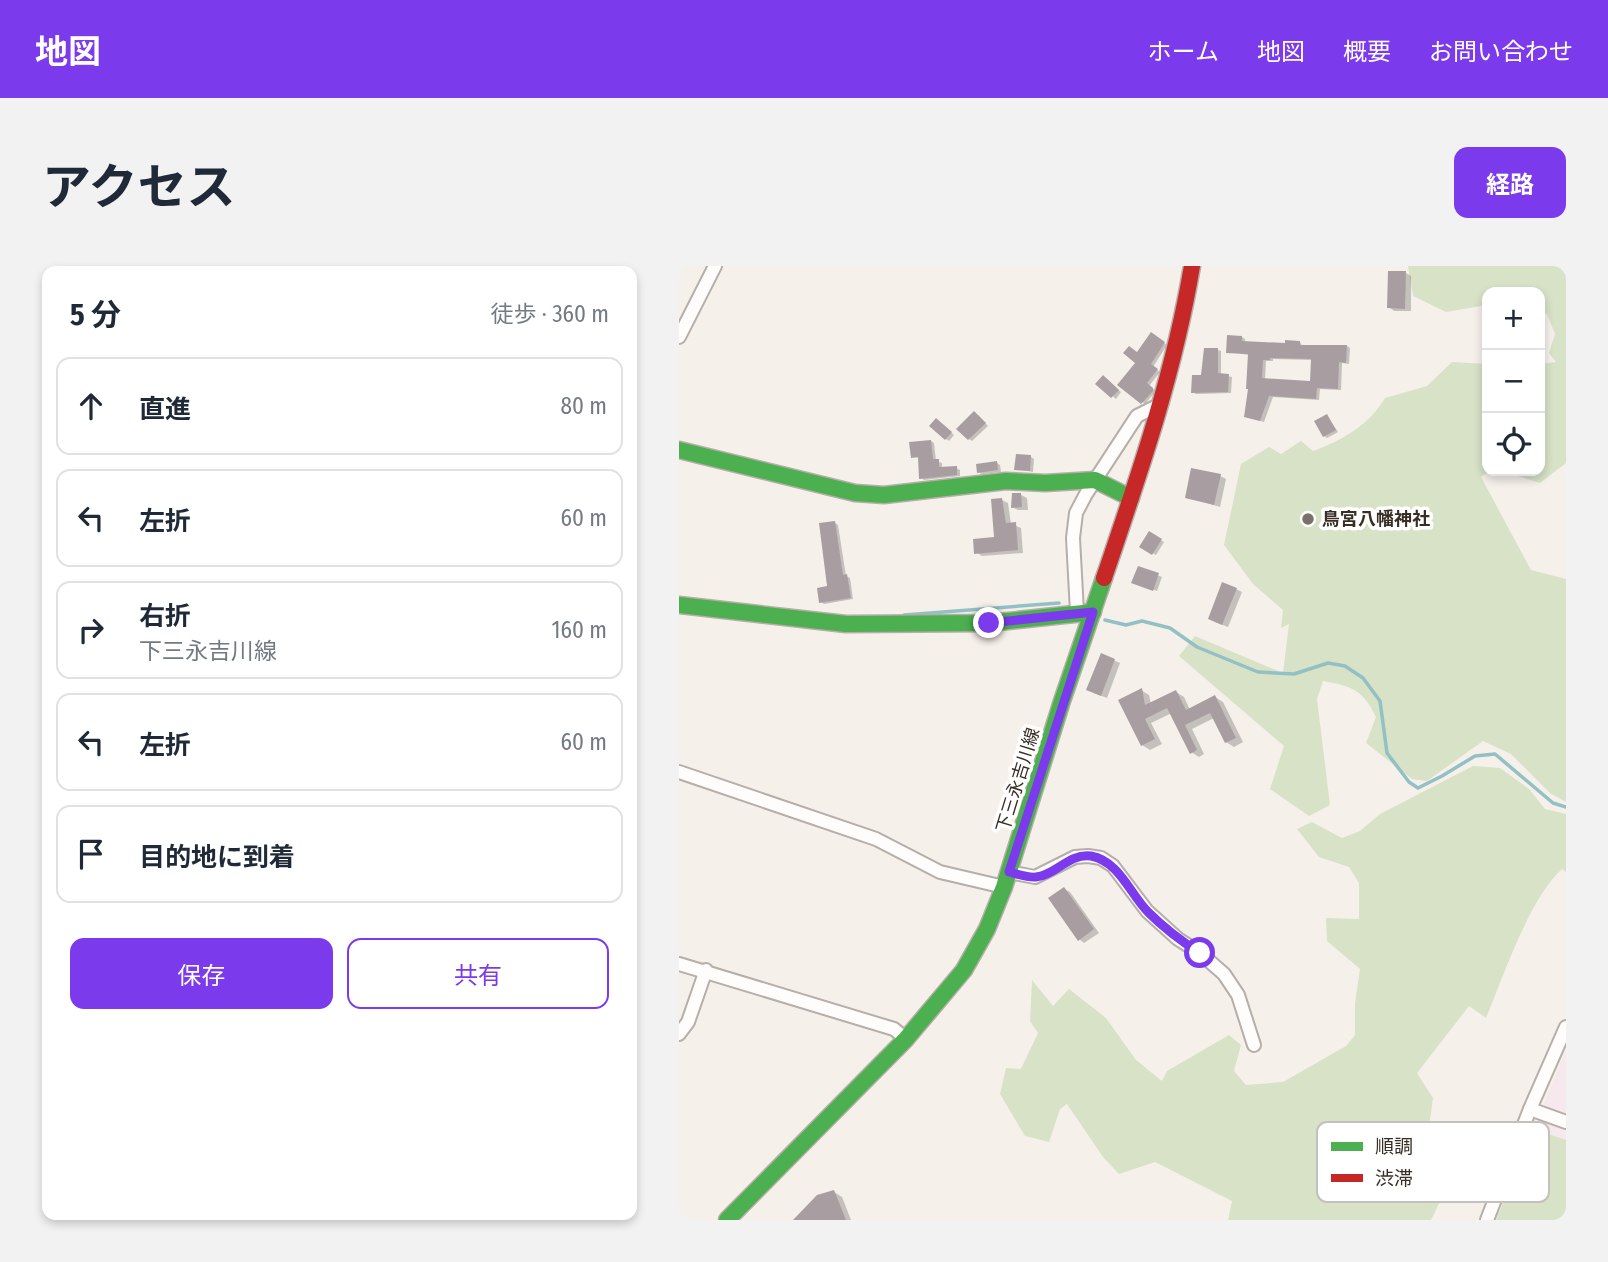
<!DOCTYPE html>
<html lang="ja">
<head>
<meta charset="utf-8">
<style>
	body { margin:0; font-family:"Fira Sans Condensed","Noto Sans JP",sans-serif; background:#f2f2f3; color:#1f2937 }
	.controls { position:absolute; right:21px; top:21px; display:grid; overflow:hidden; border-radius:14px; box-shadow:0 4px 10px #0003 }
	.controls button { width:63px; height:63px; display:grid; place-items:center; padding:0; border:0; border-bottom:2px solid #e0e1e3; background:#fff; color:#1f2937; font:35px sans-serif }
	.stop { position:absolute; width:21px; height:21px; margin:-16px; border:5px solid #7c3aed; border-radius:50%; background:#fff }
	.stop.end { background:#7c3aed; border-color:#fff; box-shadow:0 2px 7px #0008 }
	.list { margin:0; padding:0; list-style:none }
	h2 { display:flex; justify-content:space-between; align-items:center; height:91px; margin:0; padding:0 28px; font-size:30px }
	h2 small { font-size:23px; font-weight:400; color:#747a83 }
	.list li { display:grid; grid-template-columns:46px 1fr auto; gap:21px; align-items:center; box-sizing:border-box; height:98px; margin:0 14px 14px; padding:0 14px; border:2px solid #e0e1e3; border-radius:14px }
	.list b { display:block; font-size:26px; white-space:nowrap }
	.list p { margin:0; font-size:23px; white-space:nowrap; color:#747a83 }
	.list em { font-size:23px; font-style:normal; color:#747a83 }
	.actions { display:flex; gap:14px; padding:21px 28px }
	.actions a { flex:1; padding:16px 0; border:2px solid #7c3aed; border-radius:14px; text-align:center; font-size:24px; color:#7c3aed }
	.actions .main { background:#7c3aed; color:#fff }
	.icon { flex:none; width:38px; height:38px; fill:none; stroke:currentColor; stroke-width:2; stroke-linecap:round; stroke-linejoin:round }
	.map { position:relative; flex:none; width:887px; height:954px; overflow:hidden; border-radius:14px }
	header { display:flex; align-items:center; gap:42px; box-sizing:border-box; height:98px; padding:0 35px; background:#7c3aed; color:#fff }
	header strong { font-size:33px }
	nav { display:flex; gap:38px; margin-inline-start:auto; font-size:24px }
	.intro { display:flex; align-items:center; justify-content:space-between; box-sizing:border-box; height:168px; padding:0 42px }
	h1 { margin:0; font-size:49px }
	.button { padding:18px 32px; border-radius:14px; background:#7c3aed; color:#fff; font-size:24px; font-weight:700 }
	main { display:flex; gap:42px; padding:0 42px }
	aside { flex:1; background:#fff; border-radius:14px; box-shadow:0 4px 10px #0003 }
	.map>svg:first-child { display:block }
	.education { fill:#f6e8ed }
	.green { fill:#d8e2c7 }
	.shadow { fill:#0003; fill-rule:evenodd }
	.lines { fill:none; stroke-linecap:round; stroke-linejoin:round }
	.stream { stroke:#93c0c4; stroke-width:3.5 }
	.building { fill:#a89ea2; fill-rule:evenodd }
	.street-casing { stroke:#b6aea8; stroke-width:16 }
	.fast-casing { stroke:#b6aea8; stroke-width:19 }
	.jam-casing { stroke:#b6aea8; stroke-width:19 }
	.street { stroke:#fefdfc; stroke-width:12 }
	.fast { stroke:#4caf50; stroke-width:16 }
	.jam { stroke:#c62828; stroke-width:16 }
	.route { stroke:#7c3aed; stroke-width:9 }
	.poi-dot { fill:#7a726a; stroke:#fff; stroke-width:2.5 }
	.labels { text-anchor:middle; stroke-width:7; stroke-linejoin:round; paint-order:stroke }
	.poi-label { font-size:18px; font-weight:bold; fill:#382e25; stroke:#fff; text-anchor:start }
	.street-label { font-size:18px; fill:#382e25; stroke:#fff }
	.key { fill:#fff; stroke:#c3c0be; stroke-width:2 }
	.key-label { font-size:19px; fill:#382e25 }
</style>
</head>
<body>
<header>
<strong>地図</strong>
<nav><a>ホーム</a><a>地図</a><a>概要</a><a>お問い合わせ</a></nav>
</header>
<div class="intro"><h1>アクセス</h1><a class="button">経路</a></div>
<main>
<aside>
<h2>5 分<small>徒歩 · 360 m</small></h2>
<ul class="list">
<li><svg class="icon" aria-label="ahead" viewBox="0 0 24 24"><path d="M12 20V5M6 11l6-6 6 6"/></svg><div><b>直進</b></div><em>80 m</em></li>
<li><svg class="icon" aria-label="left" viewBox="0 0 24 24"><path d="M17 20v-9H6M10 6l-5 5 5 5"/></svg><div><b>左折</b></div><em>60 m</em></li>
<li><svg class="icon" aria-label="right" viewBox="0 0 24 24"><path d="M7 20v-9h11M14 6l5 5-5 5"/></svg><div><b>右折</b><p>下三永吉川線</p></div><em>160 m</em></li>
<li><svg class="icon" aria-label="left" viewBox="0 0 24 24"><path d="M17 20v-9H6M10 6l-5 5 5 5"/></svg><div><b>左折</b></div><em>60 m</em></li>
<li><svg class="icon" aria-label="arrive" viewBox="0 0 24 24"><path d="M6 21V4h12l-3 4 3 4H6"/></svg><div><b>目的地に到着</b></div></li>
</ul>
<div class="actions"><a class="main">保存</a><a>共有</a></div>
</aside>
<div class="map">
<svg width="887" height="954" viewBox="0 0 887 954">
	<rect width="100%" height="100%" fill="#f6f0eb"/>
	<!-- education -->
	<polygon class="education" points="887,785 887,954 818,954 854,863"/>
	<!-- green -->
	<g class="green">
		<polygon points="729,0 887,0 887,197 861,217 823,205 861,205 861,98 877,96 870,87 876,68 868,48 861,47 861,26 808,26 808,39 767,46 734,30"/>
		<path d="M773 96 808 98 810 205 802 211 852 304 887 313V536L871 527 832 488 804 475 748 515 733 513 687 477 697 451C684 424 673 420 644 415L638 433 651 539 630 550 591 523 605 480 500 390 516 370 604 407 610 358 602 362 604 344 574 318 545 279 562 198 590 181 602 188 622 175 634 185C664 174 690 159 706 132L748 120Z"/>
		<path d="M794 500 821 502 850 523 866 543 887 548V606L883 603C850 633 825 709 807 752L790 740 738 807 754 832 748 876 776 905 752 954H549L553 935 476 896 440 908 424 891 388 838 381 843 370 876 346 870 321 828 327 802 342 803 359 767 351 755 353 714 374 740 390 723 427 752 457 794 483 815 488 805 550 769 562 779 555 805 567 819 604 816 667 780 676 769V737L681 703 648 675 647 652 680 653V617L670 601 640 591 618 563 633 556 663 572 681 565 701 548Z"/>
		<polygon points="854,863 887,874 887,954 817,954"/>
	</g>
	<!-- shadow -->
	<g class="shadow">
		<polygon points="727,7 732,10 732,45 715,45 710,41"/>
		<polygon points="473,69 488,79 474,101 481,106 470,120 477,125 466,138 440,118 459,97 459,88"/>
		<path d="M563 71 566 73V77L608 78 621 76 624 81 668 80 671 82 670 98 663 97 662 124 641 123 640 134 594 131 585 156 570 152V89L549 86ZM594 93 634 94 633 116 586 114 587 95H594Z"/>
		<polygon points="538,84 542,85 542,109 553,111 552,127 517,128 514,126"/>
		<polygon points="428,113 442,126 437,133 419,118"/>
		<polygon points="299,149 309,160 293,175 290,173"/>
		<polygon points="648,150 659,166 648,172 645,170"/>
		<polygon points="261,156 275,169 270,175 267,173"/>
		<polygon points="252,175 255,177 257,195 263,197 263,202 277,202 281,204 281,210 245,214 242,212 241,192 233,191"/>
		<polygon points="352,191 355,193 354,206 337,203"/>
		<polygon points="318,197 321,199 322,206 303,208 299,206"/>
		<polygon points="541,210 547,213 541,241 508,231"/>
		<polygon points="342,229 348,232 349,244 339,244 333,241"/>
		<polygon points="323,234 329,237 332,258 342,262 344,287 303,290 297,286 317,273"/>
		<polygon points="156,257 159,259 167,310 171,312 174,333 145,338 142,336 150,321"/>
		<polygon points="471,268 485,276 477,289 463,280"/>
		<polygon points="460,302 483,311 478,325 458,318"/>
		<polygon points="557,323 563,326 549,361 536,356"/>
		<polygon points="423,389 441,397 428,432 415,427"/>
		<polygon points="462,424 470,429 472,438 497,426 505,431 511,444 536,431 544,436 564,476 555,481 547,476 535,452 513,463 525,488 520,491 512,486 493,447 472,457 483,478 471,484 463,479"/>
		<polygon points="385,623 391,626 420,667 405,677 400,673"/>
		<polygon points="155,926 163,931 172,954 116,954"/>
	</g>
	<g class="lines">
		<!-- stream -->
		<g class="stream">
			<polyline points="225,349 380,337"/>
			<polyline points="426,354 447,359 463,355 491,362 518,381 579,406 615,408 649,397 666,400 684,412 701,435 708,487 730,516 739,522 763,510 796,490 816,488 874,537 887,541"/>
		</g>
	</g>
	<!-- building -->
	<g class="building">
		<polygon points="709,5 727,5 726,43 708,42"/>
		<polygon points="472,66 486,76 472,98 479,103 468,117 474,122 474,125 462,138 438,119 456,97 444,87 450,80 458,86"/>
		<path d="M548 69 563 70V75L606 77V74L621 75V79H668L667 97 660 96 659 123 638 122 637 133 590 130 581 155 565 151 569 123H567L569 88 547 87ZM591 92 632 93 631 115 583 112 584 94H591Z"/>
		<polygon points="525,82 539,82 539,107 550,108 549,126 512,127 513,109 522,109"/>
		<polygon points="424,109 440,124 432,132 416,118"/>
		<polygon points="295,145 307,157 289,174 277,163"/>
		<polygon points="648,148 657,164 644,171 635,155"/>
		<polygon points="257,152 273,166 266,174 250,160"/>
		<polygon points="252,174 254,193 260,193 260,201 278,200 278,209 240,213 239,191 232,192 230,176"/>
		<polygon points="337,188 352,189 351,205 335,204"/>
		<polygon points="318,195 319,204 298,207 297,198"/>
		<polygon points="512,202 542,208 535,239 506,232"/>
		<polygon points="333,227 342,227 343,241 332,242"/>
		<polygon points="323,232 327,257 337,256 339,284 295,288 294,273 315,271 312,233"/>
		<polygon points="156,255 164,309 168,308 172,332 140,337 138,322 148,320 140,257"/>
		<polygon points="470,265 483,273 473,289 460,281"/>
		<polygon points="459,300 480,307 474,325 452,317"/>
		<polygon points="543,316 558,322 543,359 529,353"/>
		<polygon points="422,387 436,393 422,430 407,424"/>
		<polygon points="463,422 466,439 497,424 507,444 536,429 557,472 546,477 531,447 506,459 518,484 511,488 488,442 466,453 476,473 462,480 439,434"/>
		<polygon points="385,621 415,663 399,675 369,632"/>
		<polygon points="155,924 167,954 114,954 138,929"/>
	</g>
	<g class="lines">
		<!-- street casing -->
		<g class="street-casing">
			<g id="street">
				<polyline points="0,71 36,0"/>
				<polyline points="398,346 394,272 397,247 407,228 458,150 482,138"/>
				<polyline points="0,506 197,573 261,606 325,621"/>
				<polyline points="330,606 356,611 396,591 409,590 422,592 434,600 468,645 499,673 521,687 545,708 559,729 575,779"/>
				<polyline points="0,698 215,763 227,773"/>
				<polyline points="0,768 9,756 27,704"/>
				<polyline points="851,843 887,856"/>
				<polyline points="808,954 851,843 887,761"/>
			</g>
		</g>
		<!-- fast casing -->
		<g class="fast-casing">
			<g id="fast">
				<polyline points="0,184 176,227 205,229 327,215 366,217 416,214 452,232"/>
				<polyline points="0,339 167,358 310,357 414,346"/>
				<polyline points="48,954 227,773 285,704 308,663 325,621 383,435 425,312"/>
			</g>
		</g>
		<!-- jam casing -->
		<g class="jam-casing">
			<path id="jam" d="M425 312C460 209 495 108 513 0"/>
		</g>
		<!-- street -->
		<use href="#street" class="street"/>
		<!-- fast -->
		<use href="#fast" class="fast"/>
		<!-- jam -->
		<use href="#jam" class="jam"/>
	</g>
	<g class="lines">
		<!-- route -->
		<path class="route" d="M310 357 414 346 330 606C338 608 349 612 357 611 377 609 390 587 412 590 440 595 451 628 469 646 485 662 502 675 521 687"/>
	</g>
	<!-- markers -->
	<circle class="poi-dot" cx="629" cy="253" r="7"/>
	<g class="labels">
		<!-- poi labels -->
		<g class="poi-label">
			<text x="643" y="259">鳥宮八幡神社</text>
		</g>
		<!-- street labels -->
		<g class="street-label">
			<text transform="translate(339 514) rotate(-73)" y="6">下三永吉川線</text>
		</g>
	</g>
	<!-- legend -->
	<rect x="638" y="856" width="232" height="80" rx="10" class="key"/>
	<rect x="652" y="876" width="32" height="9" fill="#4caf50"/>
	<rect x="652" y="908" width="32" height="8" fill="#c62828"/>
	<g class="key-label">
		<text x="696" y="887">順調</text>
		<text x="696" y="919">渋滞</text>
	</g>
</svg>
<div class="controls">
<button>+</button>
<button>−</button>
<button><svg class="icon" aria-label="locate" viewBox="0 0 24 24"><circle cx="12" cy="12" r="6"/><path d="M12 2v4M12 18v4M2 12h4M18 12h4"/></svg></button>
</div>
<div class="stop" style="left:521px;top:687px"></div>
<div class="stop end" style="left:310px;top:357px"></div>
</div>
</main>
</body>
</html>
